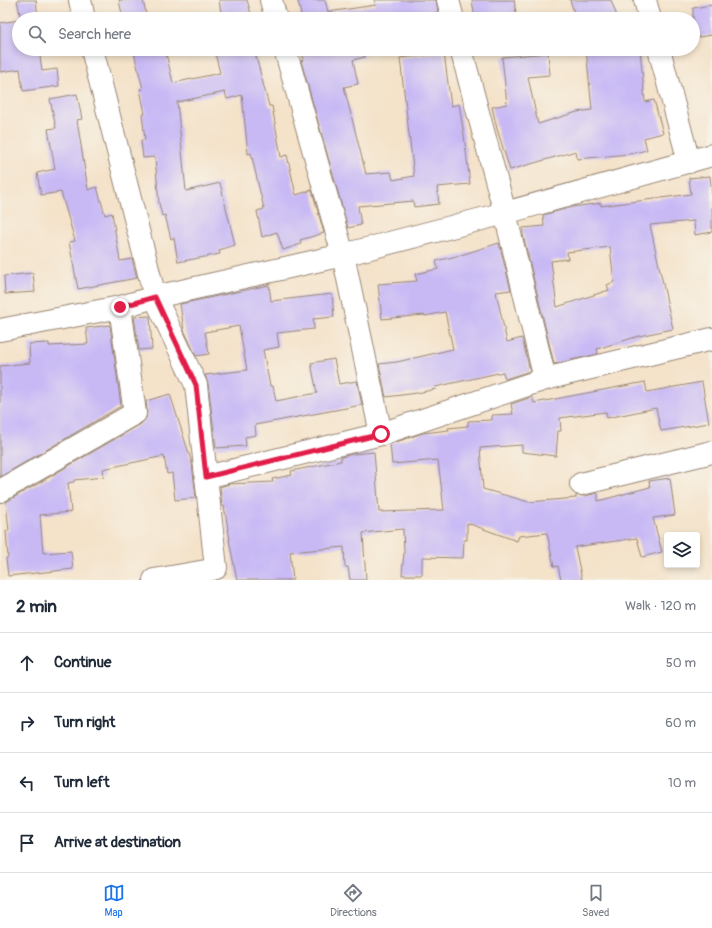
<!DOCTYPE html>
<html lang="en">
<head>
<meta charset="utf-8">
<style>
	body { margin:0; font-family:Pangolin,sans-serif; background:#f2f2f3; color:#1f2937 }
	.controls { position:absolute; right:12px; bottom:12px; display:grid; overflow:hidden; border-radius:4px; box-shadow:0 2px 6px #0003 }
	.controls button { width:36px; height:36px; display:grid; place-items:center; padding:0; border:0; border-bottom:1px solid #e0e1e3; background:#fff; color:#1f2937; font:20px sans-serif }
	.stop { position:absolute; width:12px; height:12px; margin:-9px; border:3px solid #e11d48; border-radius:50%; background:#fff }
	.stop.end { background:#e11d48; border-color:#fff; box-shadow:0 1px 4px #0008 }
	.list { margin:0; padding:0; list-style:none }
	h2 { display:flex; justify-content:space-between; align-items:center; height:52px; margin:0; padding:0 16px; font-size:17px }
	h2 small { font-size:13px; font-weight:400; color:#747a83 }
	.list li { display:grid; grid-template-columns:26px 1fr auto; gap:12px; align-items:center; box-sizing:border-box; height:60px; padding:0 16px; border-top:1px solid #e0e1e3 }
	.list b { display:block; font-size:15px; white-space:nowrap }
	.list em { font-size:13px; font-style:normal; color:#747a83 }
	.icon { flex:none; width:22px; height:22px; fill:none; stroke:currentColor; stroke-width:2; stroke-linecap:round; stroke-linejoin:round }
	.map { position:relative; flex:none; width:712px; height:580px; overflow:hidden }
	.search { position:absolute; background:#fff; box-shadow:0 2px 6px #0003; left:12px; right:12px; top:12px; height:44px; display:flex; align-items:center; gap:10px; box-sizing:border-box; padding:0 14px; border-radius:22px; color:#747a83; font-size:15px }
	.sheet { height:292px; background:#fff }
	nav { display:flex; justify-content:space-around; align-items:center; box-sizing:border-box; height:56px; border-top:1px solid #e0e1e3; background:#fff; font-size:11px; color:#747a83 }
	nav a { display:grid; justify-items:center; gap:2px }
	nav .on { color:#1a73e8 }
	.map>svg:first-child { display:block }
	.building { fill:#c8b9f5; fill-rule:evenodd }
	.lines { fill:none; stroke-linecap:round; stroke-linejoin:round }
	.street-casing { stroke:#988674; stroke-width:24 }
	.street { stroke:#fff; stroke-width:22 }
	.route { stroke:#e11d48; stroke-width:5 }
</style>
</head>
<body>
<div class="map">
<svg width="712" height="580" viewBox="0 0 712 580">
	<rect width="100%" height="100%" fill="#f7f3e8"/>
	<filter id="ink" filterUnits="userSpaceOnUse"><feTurbulence type="fractalNoise" baseFrequency=".025" numOctaves="2"/><feDisplacementMap in="SourceGraphic" scale="8" xChannelSelector="R" yChannelSelector="G"/><feConvolveMatrix kernelMatrix="1 2 1 2 8 2 1 2 1" color-interpolation-filters="sRGB"/></filter>
	<filter id="wash" filterUnits="userSpaceOnUse"><feTurbulence type="fractalNoise" baseFrequency=".012" numOctaves="4" result="noise"/><feDisplacementMap in="SourceGraphic" scale="16" xChannelSelector="R" yChannelSelector="G"/><feGaussianBlur stdDeviation="0.9" result="paint"/><feColorMatrix in="noise" values="0 0 0 0 0 0 0 0 0 0 0 0 0 0 0 0 0 1.4 0 .05"/><feComposite in="paint" operator="in"/></filter>
	<g filter="url(#wash)">
		<rect width="100%" height="100%" fill="#f4e2c9"/>
		<g id="blocks">
			<!-- building -->
			<g class="building">
				<polygon points="17,0 36,0 38,19 21,19"/>
				<polygon points="119,0 143,0 147,19 123,19"/>
				<polygon points="219,0 247,0 252,17 246,19 222,19"/>
				<polygon points="298,0 325,0 328,12 376,5 374,0 436,0 438,12 414,19 296,19 296,16 301,15"/>
				<polygon points="472,0 514,0 517,19 475,19"/>
				<polygon points="570,0 611,0 618,19 576,19"/>
				<polygon points="712,5 712,35 693,38 693,8"/>
				<polygon points="19,20 19,49 39,49 42,71 57,69 59,86 23,91 20,69 0,72 0,23"/>
				<polygon points="131,49 165,49 173,83 220,73 214,49 254,49 269,106 272,106 281,157 287,155 296,195 312,190 324,233 300,240 301,244 283,250 277,232 262,237 257,211 264,209 251,153 248,154 242,95 227,99 225,92 177,102 186,191 220,183 235,245 219,250 220,254 178,262 174,238 171,239 165,215 162,216 159,203 155,157 143,158 141,140 145,140 142,114 145,114 140,89 143,89 134,53 132,53"/>
				<polygon points="301,49 363,49 365,57 353,60 358,84 344,87 366,174 391,172 393,180 414,176 400,58 444,53 451,106 459,104 464,135 470,184 437,187 439,204 414,207 413,201 358,206 361,225 348,228 301,61 304,60"/>
				<polygon points="586,49 640,49 645,102 654,100 663,133 644,138 647,150 629,154 577,159 576,151 510,170 497,129 492,107 507,104 502,57 548,53 550,75 528,77 538,124 577,112 592,110"/>
				<polygon points="77,94 82,119 77,120 88,190 97,187 105,215 112,213 120,261 132,259 137,278 78,289 69,242 75,241 61,192 41,195 37,173 55,169 48,129 56,128 50,99"/>
				<path d="M710 176 712 194V232L695 235 694 221 650 225 673 329 639 336 597 349 598 354 554 364 523 235V228L544 226 543 215 572 207 601 203V206L691 194 689 178ZM610 247 614 282 607 285 609 290 557 307 551 261 568 259 567 252Z"/>
				<polygon points="499,243 511,290 496,292 507,342 522,338 530,371 505,379 503,372 435,387 436,389 417,393 386,397 379,364 397,362 453,349 445,312 425,316 424,315 382,319 378,284 417,281 415,274 438,269 436,261 461,255"/>
				<polygon points="33,273 35,292 5,294 4,276"/>
				<polygon points="269,285 271,301 332,294 334,317 313,319 314,329 277,333 279,347 263,350 270,386 273,386 276,401 317,393 311,363 334,359 339,384 357,381 362,405 255,425 256,435 245,437 246,446 216,448 208,384 205,375 247,370 239,326 205,332 209,354 196,356 184,330 180,304"/>
				<polygon points="150,316 152,349 139,350 134,317"/>
				<polygon points="110,325 121,406 0,477 0,366 30,363 29,344 49,343 49,346 88,344 86,328"/>
				<polygon points="645,382 647,392 702,382 709,423 661,431 656,408 607,418 606,412 560,418 561,431 558,431 556,456 522,452 522,445 480,448 483,489 529,502 576,498 576,495 584,496 598,493 598,501 650,487 649,481 670,478 675,515 653,518 662,552 642,557 637,538 575,547 582,580 561,580 558,566 554,567 547,533 519,536 517,541 467,523 467,540 464,540 463,558 422,557 422,575 402,575 404,552 403,529 363,533 366,580 350,580 348,567 345,567 344,547 290,552 293,580 237,580 229,540 230,540 224,506 222,506 220,487 229,484 273,482 272,479 292,475 291,471 341,461 341,457 353,454 374,452 379,512 444,510 438,460 392,464 390,444 423,433 449,430 448,428 468,426 468,421 492,420 492,415 513,414 511,404 532,397 534,403"/>
				<polygon points="170,394 192,463 196,498 175,500 172,473 167,474 164,456 103,469 104,477 74,480 74,482 68,483 71,512 40,515 43,553 71,551 73,569 8,576 6,558 8,557 6,531 9,531 6,502 141,424 146,418 147,411 146,401"/>
			</g>
		</g>
	</g>
	<g filter="url(#ink)">
		<use href="#blocks" fill-opacity="0" stroke="#988674" stroke-width="1"/>
		<g class="lines">
			<!-- street casing -->
			<g class="street-casing">
				<g id="street">
					<polyline points="80,0 84,19"/>
					<polyline points="271,0 276,19"/>
					<polyline points="448,0 453,19"/>
					<polyline points="645,0 650,19"/>
					<polyline points="92,49 155,297 196,385 216,568 206,571 154,580"/>
					<polyline points="285,49 343,255 381,434"/>
					<polyline points="461,49 505,213 545,379"/>
					<polyline points="659,49 689,162"/>
					<polyline points="0,330 120,307 155,297 343,255 505,213 712,155"/>
					<polyline points="206,477 381,434 545,379 712,339"/>
					<polyline points="581,484 712,452"/>
					<polyline points="0,491 135,413 120,307"/>
				</g>
			</g>
			<!-- street -->
			<use href="#street" class="street"/>
		</g>
	</g>
	<g class="lines" filter="url(#ink)">
		<!-- route -->
		<polyline class="route" points="120,307 155,297 196,385 206,477 381,434"/>
	</g>
</svg>
<div class="controls">
<button><svg class="icon" aria-label="layers" viewBox="0 0 24 24"><path d="M12 4l9 5-9 5-9-5zM3 14l9 5 9-5"/></svg></button>
</div>
<div class="stop" style="left:381px;top:434px"></div>
<div class="stop end" style="left:120px;top:307px"></div>
<div class="search"><svg class="icon" aria-label="search" viewBox="0 0 24 24"><circle cx="10" cy="10" r="6"/><path d="M15 15l6 6"/></svg>Search here</div>
</div>
<section class="sheet">
<h2>2 min<small>Walk · 120 m</small></h2>
<ul class="list">
<li><svg class="icon" aria-label="ahead" viewBox="0 0 24 24"><path d="M12 20V5M6 11l6-6 6 6"/></svg><div><b>Continue</b></div><em>50 m</em></li>
<li><svg class="icon" aria-label="right" viewBox="0 0 24 24"><path d="M7 20v-9h11M14 6l5 5-5 5"/></svg><div><b>Turn right</b></div><em>60 m</em></li>
<li><svg class="icon" aria-label="left" viewBox="0 0 24 24"><path d="M17 20v-9H6M10 6l-5 5 5 5"/></svg><div><b>Turn left</b></div><em>10 m</em></li>
<li><svg class="icon" aria-label="arrive" viewBox="0 0 24 24"><path d="M6 21V4h12l-3 4 3 4H6"/></svg><div><b>Arrive at destination</b></div></li>
</ul>
</section>
<nav>
<a class="on"><svg class="icon" aria-label="map" viewBox="0 0 24 24"><path d="M3 6l6-2 6 2 6-2v14l-6 2-6-2-6 2zM9 4v14M15 6v14"/></svg>Map</a>
<a><svg class="icon" aria-label="directions" viewBox="0 0 24 24"><path d="M12 3l9 9-9 9-9-9zM9 14v-3h6M13 9l2 2-2 2"/></svg>Directions</a>
<a><svg class="icon" aria-label="saved" viewBox="0 0 24 24"><path d="M7 4h10v16l-5-4-5 4z"/></svg>Saved</a>
</nav>
</body>
</html>
